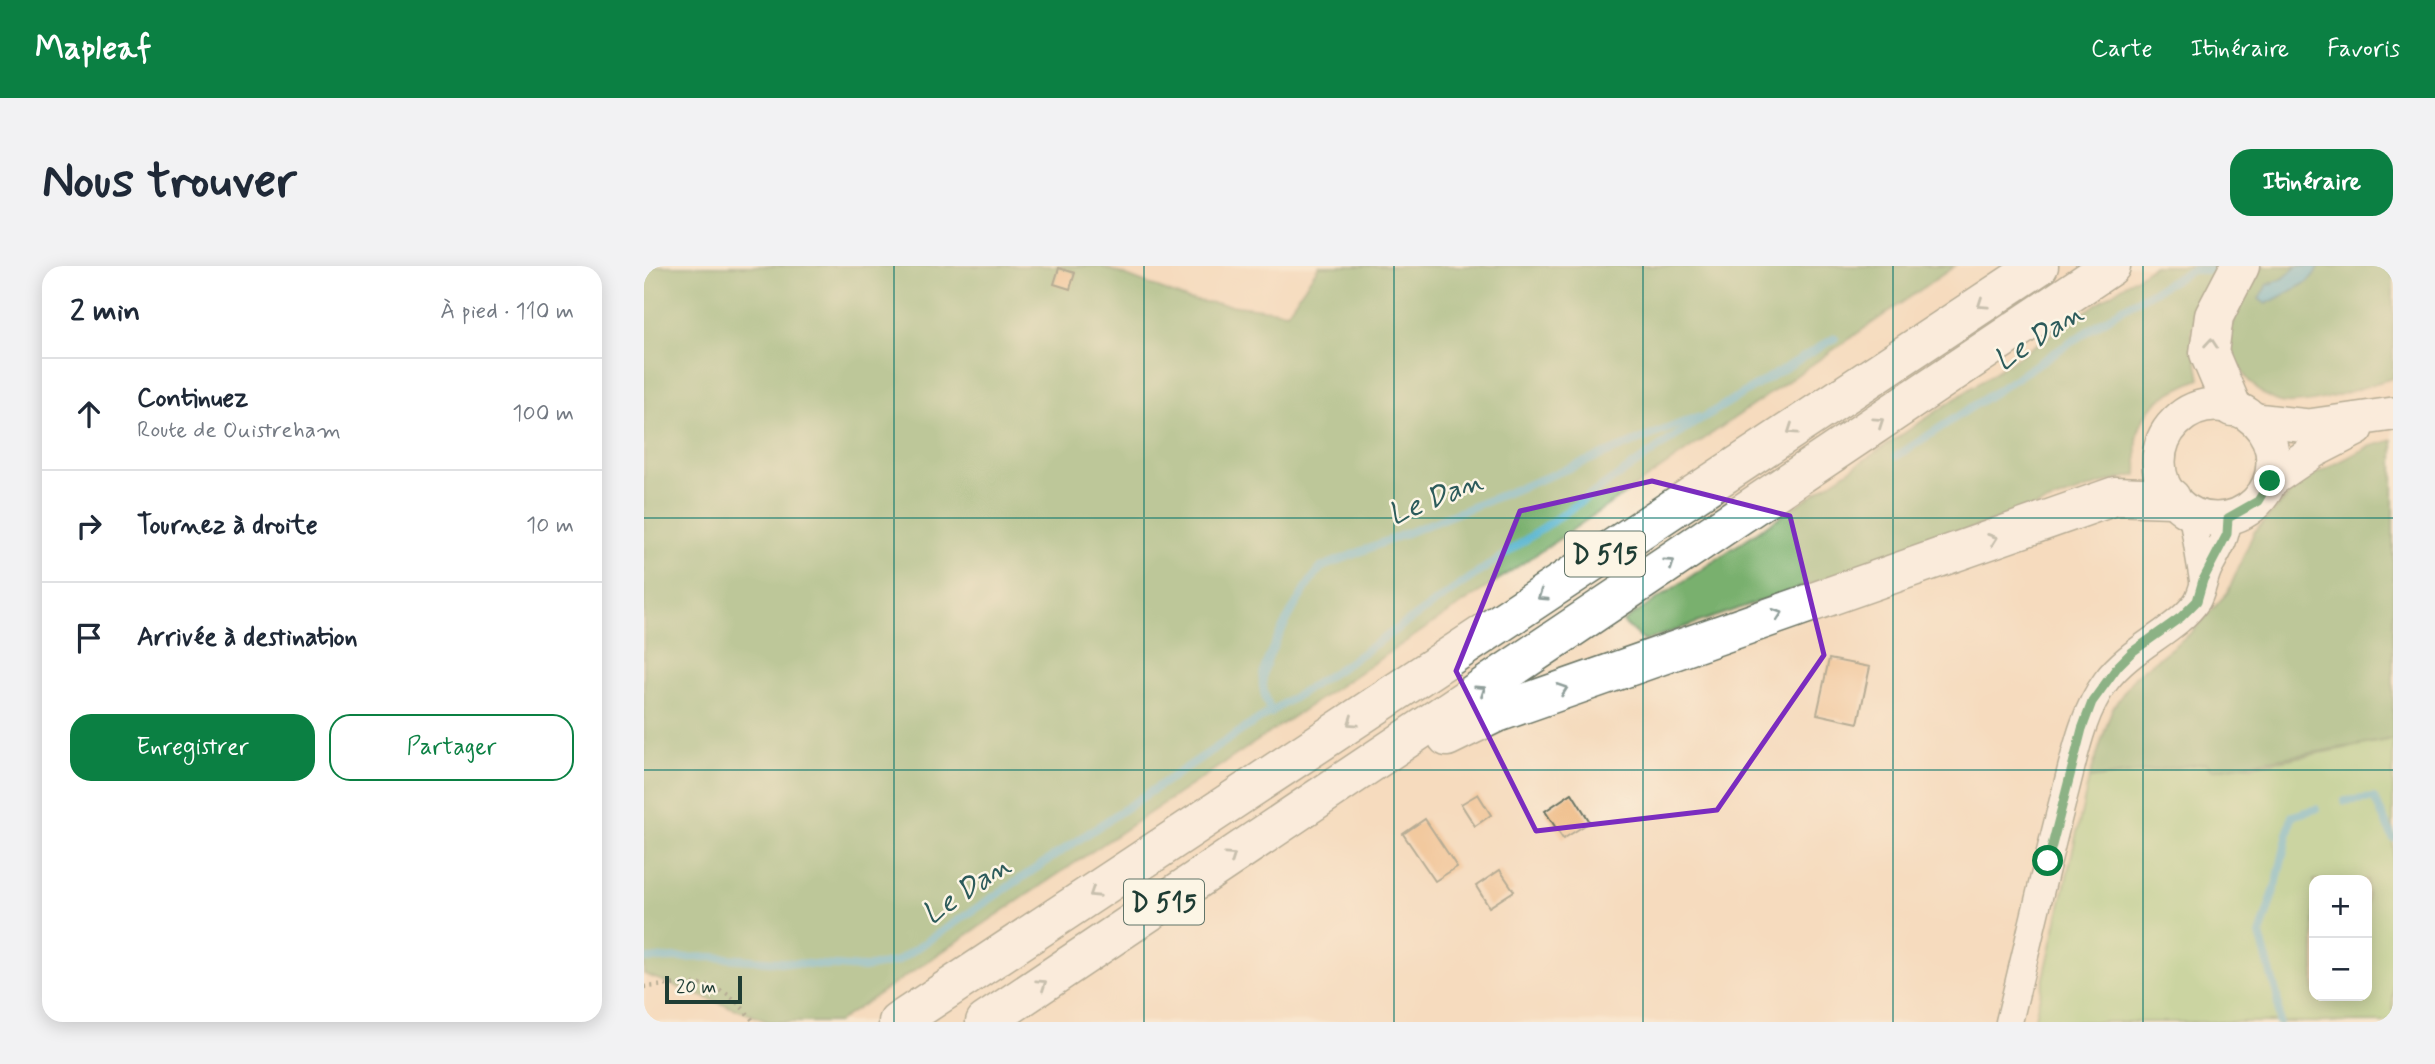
<!DOCTYPE html>
<html lang="fr">
<head>
<meta charset="utf-8">
<style>
	body { margin:0; font-family:Mynerve,sans-serif; background:#f2f2f3; color:#1f2937 }
	.controls { position:absolute; right:21px; bottom:21px; display:grid; overflow:hidden; border-radius:14px; box-shadow:0 4px 18px #0003 }
	.controls button { width:63px; height:63px; display:grid; place-items:center; padding:0; border:0; border-bottom:2px solid #e0e1e3; background:#fff; color:#1f2937; font:35px sans-serif }
	.scale { position:absolute; left:21px; bottom:18px; width:77px; box-sizing:border-box; padding-left:7px; border:4px solid #1f3d34; border-top:0; font-size:19px; line-height:24px; white-space:nowrap; color:#1f3d34; -webkit-text-stroke:5px #fcf5e5; paint-order:stroke }
	.stop { position:absolute; width:21px; height:21px; margin:-16px; border:5px solid #0b8043; border-radius:50%; background:#fff }
	.stop.end { background:#0b8043; border-color:#fff; box-shadow:0 2px 7px #0008 }
	.list { margin:0; padding:0; list-style:none }
	h2 { display:flex; justify-content:space-between; align-items:center; height:91px; margin:0; padding:0 28px; font-size:30px }
	h2 small { font-size:23px; font-weight:400; color:#747a83 }
	.list li { display:grid; grid-template-columns:46px 1fr auto; gap:21px; align-items:center; box-sizing:border-box; height:112px; padding:0 28px; border-top:2px solid #e0e1e3 }
	.list b { display:block; font-size:26px; white-space:nowrap }
	.list p { margin:0; font-size:23px; white-space:nowrap; color:#747a83 }
	.list em { font-size:23px; font-style:normal; color:#747a83 }
	.actions { display:flex; gap:14px; padding:21px 28px }
	.actions a { flex:1; padding:16px 0; border:2px solid #0b8043; border-radius:21px; text-align:center; font-size:24px; color:#0b8043 }
	.actions .main { background:#0b8043; color:#fff }
	.icon { flex:none; width:38px; height:38px; fill:none; stroke:currentColor; stroke-width:2; stroke-linecap:round; stroke-linejoin:round }
	.map { position:relative; flex:none; width:1749px; height:756px; overflow:hidden; border-radius:21px }
	header { display:flex; align-items:center; gap:42px; box-sizing:border-box; height:98px; padding:0 35px; background:#0b8043; color:#fff }
	header strong { font-size:33px }
	nav { display:flex; gap:38px; margin-inline-start:auto; font-size:24px }
	.intro { display:flex; align-items:center; justify-content:space-between; box-sizing:border-box; height:168px; padding:0 42px }
	h1 { margin:0; font-size:49px }
	.button { padding:18px 32px; border-radius:21px; background:#0b8043; color:#fff; font-size:24px; font-weight:700 }
	main { display:flex; gap:42px; padding:0 42px }
	aside { flex:1; background:#fff; border-radius:21px; box-shadow:0 4px 18px #0003 }
	.map>svg:first-child { display:block }
	.green { fill:#97cd7f; stroke:#5b855a; stroke-width:2; fill-rule:evenodd }
	.forest { fill:#79b06e; stroke:#4c7651; stroke-width:2 }
	.water { fill:#52b4d1; stroke:#387882; stroke-width:2 }
	.lines { fill:none; stroke-linecap:round; stroke-linejoin:round }
	.stream { stroke:#52b4d1; stroke-width:8 }
	.building { fill:#edb379 }
	.minor-casing { stroke:#6a7464; stroke-width:29 }
	.tertiary-casing { stroke:#6a7464; stroke-width:36 }
	.trunk-casing { stroke:#6a7464; stroke-width:41 }
	.path { stroke:#6a7464; stroke-width:4.5; stroke-dasharray:2 5; stroke-linecap:butt }
	.minor { stroke:#fff; stroke-width:26 }
	.tertiary { stroke:#fff; stroke-width:33 }
	.trunk { stroke:#fff; stroke-width:38 }
	.oneway { stroke:#8f9e9a }
	.route { stroke:#0b8043; stroke-width:9 }
	.marked { fill:none; stroke:#7b2cbf; stroke-width:5; stroke-linejoin:round }
	.grid { fill:none; stroke:#0f766e; stroke-width:2; stroke-opacity:0.55 }
	.labels { text-anchor:middle; stroke-width:5; stroke-linejoin:round; paint-order:stroke }
	.shield { fill:#fcf5e5; stroke:#617469; stroke-width:2 }
	.shield-label { font-size:26px; font-weight:bold; fill:#1f3d34 }
	.water-label { font-size:30px; font-style:italic; fill:#2c5b5b; stroke:#fcf5e5 }
</style>
</head>
<body>
<header>
<strong>Mapleaf</strong>
<nav><a>Carte</a><a>Itinéraire</a><a>Favoris</a></nav>
</header>
<div class="intro"><h1>Nous trouver</h1><a class="button">Itinéraire</a></div>
<main>
<aside>
<h2>2 min<small>À pied · 110 m</small></h2>
<ul class="list">
<li><svg class="icon" aria-label="ahead" viewBox="0 0 24 24"><path d="M12 20V5M6 11l6-6 6 6"/></svg><div><b>Continuez</b><p>Route de Ouistreham</p></div><em>100 m</em></li>
<li><svg class="icon" aria-label="right" viewBox="0 0 24 24"><path d="M7 20v-9h11M14 6l5 5-5 5"/></svg><div><b>Tournez à droite</b></div><em>10 m</em></li>
<li><svg class="icon" aria-label="arrive" viewBox="0 0 24 24"><path d="M6 21V4h12l-3 4 3 4H6"/></svg><div><b>Arrivée à destination</b></div></li>
</ul>
<div class="actions"><a class="main">Enregistrer</a><a>Partager</a></div>
</aside>
<div class="map">
<svg width="1749" height="756" viewBox="0 0 1749 756">
	<rect width="100%" height="100%" fill="#fcf5e5"/>
	<filter id="ink" filterUnits="userSpaceOnUse"><feTurbulence type="fractalNoise" baseFrequency=".0143" numOctaves="2"/><feDisplacementMap in="SourceGraphic" scale="14" xChannelSelector="R" yChannelSelector="G"/><feConvolveMatrix kernelMatrix="1 2 1 2 8 2 1 2 1" color-interpolation-filters="sRGB"/></filter>
	<filter id="wash" filterUnits="userSpaceOnUse"><feTurbulence type="fractalNoise" baseFrequency=".00686" numOctaves="4" result="noise"/><feDisplacementMap in="SourceGraphic" scale="28" xChannelSelector="R" yChannelSelector="G"/><feGaussianBlur stdDeviation="1.57" result="paint"/><feColorMatrix in="noise" values="0 0 0 0 0 0 0 0 0 0 0 0 0 0 0 0 0 1.4 0 .05"/><feComposite in="paint" operator="in"/></filter>
	<g filter="url(#wash)">
		<rect width="100%" height="100%" fill="#f5dbbe"/>
		<!-- green -->
		<path class="green" d="M1749 473V756H1390L1445 513 1561 497 1608 500ZM1670 614H1723V730H1670Z"/>
		<!-- forest -->
		<g class="forest">
			<polygon points="0,0 457,0 545,34 643,46 675,0 1311,0 912,275 193,756 125,756 0,708"/>
			<path d="M1509 0H1572L1547 67 1556 113C1526 125 1496 139 1493 176 1492 187 1494 198 1493 209L1463 216 1000 375 979 356Z"/>
			<path d="M1619 0H1749V112C1714 122 1677 139 1640 137 1629 136 1615 126 1608 118 1568 76 1592 41 1619 0Z"/>
			<polygon points="1749,174 1749,473 1568,504 1561,497 1445,513 1468,443 1491,410 1548,366 1584,326 1610,266 1658,215 1724,181"/>
		</g>
		<!-- water -->
		<polygon class="water" points="1653,0 1677,0 1664,16 1622,38 1615,33 1623,19 1640,12"/>
		<g class="lines">
			<!-- stream -->
			<g class="stream">
				<polyline points="1253,190 1479,42 1548,4 1566,4"/>
				<path d="M627 447C622 433 616 420 620 405 626 382 661 318 678 301L1053 151"/>
				<polyline points="1701,535 1730,532 1749,572"/>
				<polyline points="0,693 68,691 219,702 252,696 609,457 698,401 1052,156 1191,72"/>
				<polyline points="1635,756 1633,729 1616,669 1633,615 1648,550 1672,543"/>
			</g>
		</g>
		<g id="blocks">
			<!-- building -->
			<g class="building">
				<polygon points="415,2 431,7 426,23 410,18"/>
				<polygon points="1185,393 1226,401 1214,457 1173,448"/>
				<polygon points="928,527 946,556 919,573 901,545"/>
				<polygon points="834,528 847,549 831,560 817,538"/>
				<polygon points="781,553 813,601 791,615 759,568"/>
				<polygon points="856,604 870,625 845,641 832,620"/>
			</g>
		</g>
	</g>
	<g filter="url(#ink)">
		<use href="#blocks" fill-opacity="0" stroke="#6a7464" stroke-width="2"/>
		<g class="lines">
			<!-- minor casing -->
			<g class="minor-casing">
				<g id="minor">
					<polyline points="1548,248 1559,314"/>
					<path d="M1365 756C1383 682 1400 608 1419 534 1430 494 1437 449 1462 415 1487 381 1534 364 1553 335 1559 325 1560 311 1566 300 1575 284 1583 271 1584 252"/>
				</g>
			</g>
			<!-- tertiary casing -->
			<g class="tertiary-casing">
				<g id="tertiary">
					<circle cx="1572" cy="196" r="57"/>
					<polyline points="1612,154 1664,160 1749,148"/>
					<polyline points="1626,215 1670,185 1713,163"/>
				</g>
			</g>
			<!-- trunk casing -->
			<g class="trunk-casing">
				<g id="trunk">
					<polyline points="1588,141 1565,87 1570,50 1596,0"/>
					<polyline points="803,471 850,448 1471,230 1527,232"/>
					<polyline points="254,756 1395,0"/>
					<polyline points="341,756 1467,0"/>
				</g>
			</g>
			<!-- path -->
			<path class="path" d="M0 721C53 717 75 709 110 756"/>
			<!-- minor -->
			<use href="#minor" class="minor"/>
			<!-- tertiary -->
			<use href="#tertiary" class="tertiary"/>
			<!-- trunk -->
			<use href="#trunk" class="trunk"/>
		</g>
		<!-- one-way arrows -->
		<defs><path id="oneway-chevron" d="M-2-3.5L2.5 0L-2 3.5" fill="none" stroke-width="1.6" stroke-linecap="round" stroke-linejoin="round" transform="scale(1.75)"/></defs>
		<g class="oneway">
			<use href="#oneway-chevron" transform="translate(1338 38) rotate(146)"/>
			<use href="#oneway-chevron" transform="translate(1567 77) rotate(-85)"/>
			<use href="#oneway-chevron" transform="translate(1235 156) rotate(-34)"/>
			<use href="#oneway-chevron" transform="translate(1148 164) rotate(146)"/>
			<use href="#oneway-chevron" transform="translate(1349 273) rotate(-19)"/>
			<use href="#oneway-chevron" transform="translate(1026 297) rotate(-34)"/>
			<use href="#oneway-chevron" transform="translate(898 330) rotate(146)"/>
			<use href="#oneway-chevron" transform="translate(1134 348) rotate(-19)"/>
			<use href="#oneway-chevron" transform="translate(919 423) rotate(-19)"/>
			<use href="#oneway-chevron" transform="translate(837 424) rotate(-34)"/>
			<use href="#oneway-chevron" transform="translate(708 456) rotate(146)"/>
			<use href="#oneway-chevron" transform="translate(587 591) rotate(-34)"/>
			<use href="#oneway-chevron" transform="translate(450 627) rotate(147)"/>
			<use href="#oneway-chevron" transform="translate(398 718) rotate(-34)"/>
		</g>
	</g>
	<g class="lines" filter="url(#ink)">
		<!-- route -->
		<polyline class="route" points="1404,595 1438,463 1448,436 1474,400 1488,386 1537,351 1553,335 1559,314 1583,268 1584,252 1614,235 1626,215"/>
	</g>
	<!-- marked area -->
	<path d="M0 0H1749V756H0ZM1008 215 1146 250 1180 389 1073 544 892 565 812 405 876 245Z" fill="#f5dbbe" fill-opacity=".55" fill-rule="evenodd"/>
	<path class="marked" d="M1008 215 1146 250 1180 389 1073 544 892 565 812 405 876 245Z"/>
	<!-- grid -->
	<path class="grid" d="M250 0V756M500 0V756M750 0V756M999 0V756M1249 0V756M1499 0V756M0 252H1749M0 504H1749"/>
	<g class="labels">
		<!-- shield labels -->
		<g class="shield">
			<rect x="921" y="265.5" width="80" height="45" rx="5"/>
			<rect x="480" y="613.5" width="80" height="45" rx="5"/>
		</g>
		<g class="shield-label">
			<text x="961" y="297">D 515</text>
			<text x="520" y="645">D 515</text>
		</g>
		<!-- water labels -->
		<g class="water-label">
			<text transform="translate(1394 70) rotate(-33)" y="10">Le Dan</text>
			<text transform="translate(791 231) rotate(-22)" y="10">Le Dan</text>
			<text transform="translate(322 623) rotate(-34)" y="10">Le Dan</text>
		</g>
	</g>
</svg>
<div class="controls">
<button>+</button>
<button>−</button>
</div>
<div class="scale">20 m</div>
<div class="stop" style="left:1404px;top:595px"></div>
<div class="stop end" style="left:1626px;top:215px"></div>
</div>
</main>
</body>
</html>
